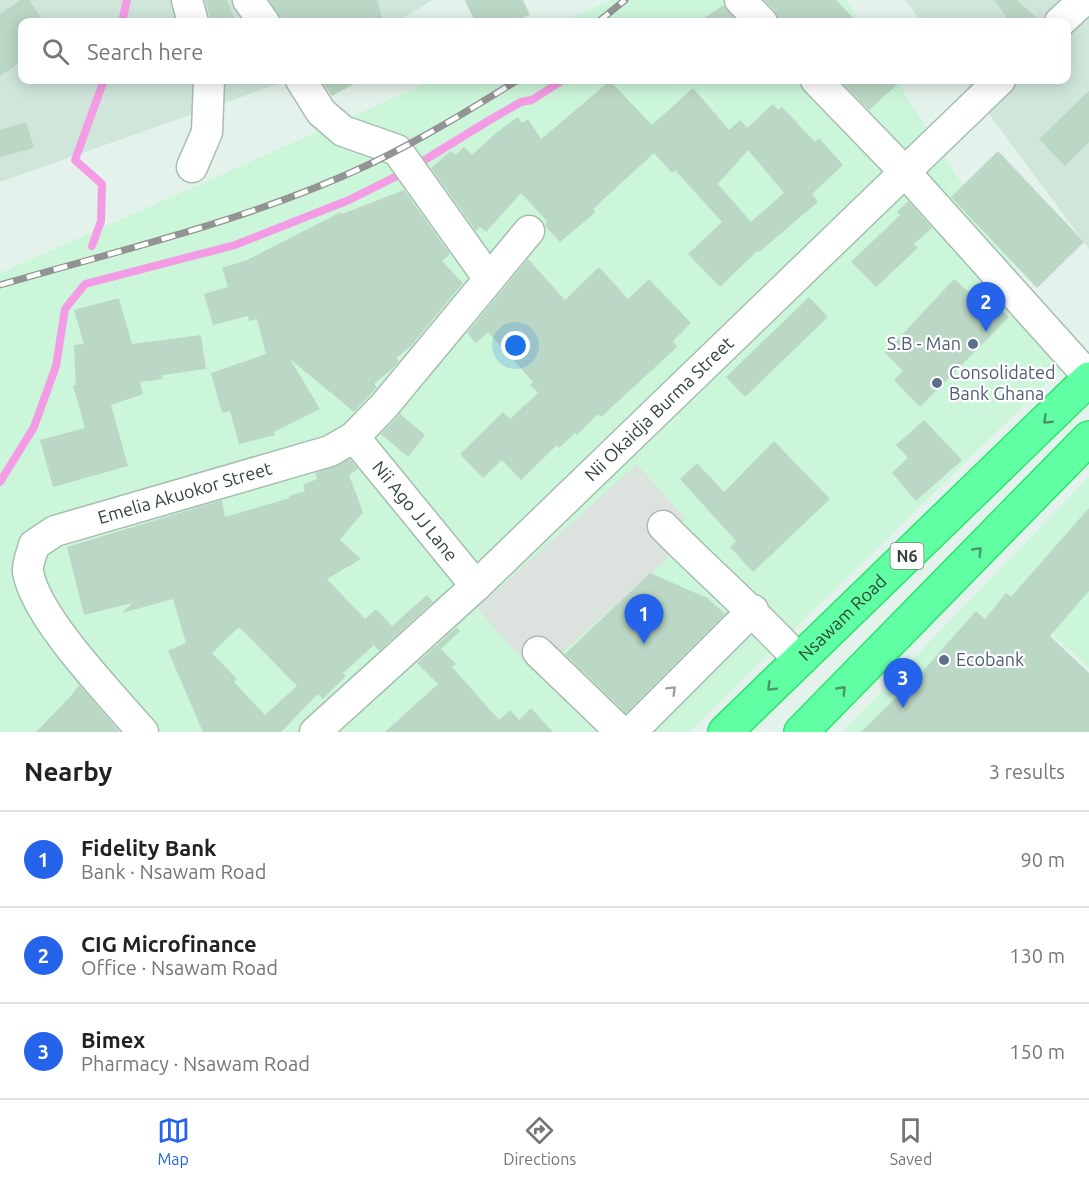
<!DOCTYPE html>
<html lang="en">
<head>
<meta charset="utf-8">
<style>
	body { margin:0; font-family:Ubuntu,sans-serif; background:#f6f6f6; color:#222 }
	.you { position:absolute; left:516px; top:346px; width:21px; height:21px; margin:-15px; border:4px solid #fff; border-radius:50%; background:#1a73e8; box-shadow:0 0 0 9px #1a73e833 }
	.badge { display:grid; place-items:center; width:39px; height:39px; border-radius:50%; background:#2563eb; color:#fff; font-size:20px; font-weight:700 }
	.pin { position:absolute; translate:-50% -50px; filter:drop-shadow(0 2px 3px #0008) }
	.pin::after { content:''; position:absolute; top:32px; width:21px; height:18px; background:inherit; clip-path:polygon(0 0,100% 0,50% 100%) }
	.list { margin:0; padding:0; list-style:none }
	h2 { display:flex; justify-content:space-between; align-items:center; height:78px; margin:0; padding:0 24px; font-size:26px }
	h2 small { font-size:20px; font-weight:400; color:#767676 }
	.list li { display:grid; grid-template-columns:39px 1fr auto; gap:18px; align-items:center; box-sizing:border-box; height:96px; padding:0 24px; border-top:2px solid #e0e0e0 }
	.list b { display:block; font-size:22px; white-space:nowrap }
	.list p { margin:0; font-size:20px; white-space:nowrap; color:#767676 }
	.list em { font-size:20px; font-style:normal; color:#767676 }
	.icon { flex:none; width:33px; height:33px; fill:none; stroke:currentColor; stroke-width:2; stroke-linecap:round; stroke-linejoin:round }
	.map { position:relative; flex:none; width:1089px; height:732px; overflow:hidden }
	.search { position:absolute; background:#fff; box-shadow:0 3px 15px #0003; left:18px; right:18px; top:18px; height:66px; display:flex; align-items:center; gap:15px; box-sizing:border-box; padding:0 21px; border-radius:12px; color:#767676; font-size:22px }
	.sheet { height:366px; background:#fff }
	nav { display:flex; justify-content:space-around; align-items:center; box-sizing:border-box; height:84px; border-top:2px solid #e0e0e0; background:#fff; font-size:16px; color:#767676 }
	nav a { display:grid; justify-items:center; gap:3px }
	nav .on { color:#2563eb }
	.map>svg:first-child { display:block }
	.residential { fill:#d0e6da }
	.commercial { fill:#ccf6da }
	.parking { fill:#dce2de }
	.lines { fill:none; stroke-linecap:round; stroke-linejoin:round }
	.stream { stroke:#f39be4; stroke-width:8 }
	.building { fill:#bbd7c5; fill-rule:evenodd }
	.minor-casing { stroke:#a5beaf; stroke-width:33 }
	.highway-casing { stroke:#2be473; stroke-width:36 }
	.minor { stroke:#fff; stroke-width:30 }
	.highway { stroke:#61ffa4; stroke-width:33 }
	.rail-casing { stroke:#939393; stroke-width:7 }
	.rail { stroke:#fff; stroke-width:4.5; stroke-dasharray:14; stroke-linecap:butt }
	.oneway { stroke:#489869 }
	.oneway2 { stroke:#99a29c }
	.service-dot { fill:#5c6f8a; stroke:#fff; stroke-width:2 }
	.labels { text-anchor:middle; stroke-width:4.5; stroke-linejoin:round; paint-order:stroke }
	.shield { fill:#fff; stroke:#707c74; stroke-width:1.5 }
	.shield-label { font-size:16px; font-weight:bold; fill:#334439 }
	.service-label { font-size:18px; fill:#4e5e75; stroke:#fff; text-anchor:start }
	.street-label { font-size:18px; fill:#334439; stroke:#fff }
</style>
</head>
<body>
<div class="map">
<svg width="1089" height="732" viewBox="0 0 1089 732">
	<rect width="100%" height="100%" fill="#e3f2ea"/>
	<!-- residential -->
	<g class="residential">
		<polygon points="0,0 432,0 397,22 22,22 22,80 289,80 0,182"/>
		<polygon points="905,0 1089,0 1089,249 964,80 1066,80 1066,22 922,22"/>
	</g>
	<!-- commercial -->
	<g class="commercial">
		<polygon points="612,0 846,0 860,22 562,22"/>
		<polygon points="434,80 896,80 1072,358 689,732 0,732 0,273"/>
		<polygon points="1089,477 1089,668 1046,628 933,732 843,732"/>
	</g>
	<!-- parking -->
	<polygon class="parking" points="637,464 685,518 676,527 688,540 547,666 538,656 527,665 477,608"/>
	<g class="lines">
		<!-- stream -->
		<g class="stream">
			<polyline points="122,22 127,0"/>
			<polyline points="415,166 488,121 521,102 532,100 563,80"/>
			<polyline points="92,246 101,221 102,184 75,160 104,80"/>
			<polyline points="0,482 34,427 56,366 65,309 85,284 235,245 349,200 405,172"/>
		</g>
	</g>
	<!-- building -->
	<g class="building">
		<polygon points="21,0 29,0 44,22 22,22 22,61 0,76 0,14"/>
		<polygon points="205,0 227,0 236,22 212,22"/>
		<polygon points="269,0 377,0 383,22 281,22 278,12"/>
		<polygon points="465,0 523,0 530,15 512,22 475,22"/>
		<polygon points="764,0 836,0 857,22 779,22 775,10"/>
		<polygon points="994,0 1017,0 1041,22 1010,22"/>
		<polygon points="724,5 738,22 698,22"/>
		<polygon points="321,80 361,80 332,96"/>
		<polygon points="840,80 902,80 869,110"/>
		<path d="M610 81 652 125 693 88 729 130 740 120 747 128 773 104 778 110 782 107 815 142 819 138 843 165 812 194 818 202 759 252 757 251 720 287 688 254 722 222 675 170 672 173 654 153 593 209 596 212 560 242 545 226 547 221 521 193 486 232 480 227 476 231 431 168 451 151 455 155 464 147 472 155 496 133 518 117 522 123 528 119 541 139ZM748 150 784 193 751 222 718 184Z"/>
		<polygon points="1089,91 1089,142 1065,166 1039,139"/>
		<polygon points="26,122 34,148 0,157 0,130"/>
		<polygon points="998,151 1084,242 1037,288 951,197"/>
		<polygon points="404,190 450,254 442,261 463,283 411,346 396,358 399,361 394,367 374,384 377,387 354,412 290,359 320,409 274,432 275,435 239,444 230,411 222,413 211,373 266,354 257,319 249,321 248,316 213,325 204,294 228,287 222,268 247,260 341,212 342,214"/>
		<polygon points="908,201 932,228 914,244 918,248 876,287 851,262 900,215 897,212"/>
		<polygon points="528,259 565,300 599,267 628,299 649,279 691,323 673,341 677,347 601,417 598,414 577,435 575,433 559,448 557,445 521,480 502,460 483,478 460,454 503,412 510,419 538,393 530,385 533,382 488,332 476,343 467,333"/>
		<polygon points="954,279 971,294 979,286 1009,317 920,407 894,380 903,371 885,353"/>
		<polygon points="809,297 828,317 745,397 726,377"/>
		<polygon points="119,298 132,344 201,335 206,369 162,375 163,379 140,382 143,394 111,405 128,466 53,487 40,440 85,428 73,385 76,385 74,345 84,344 74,310"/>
		<polygon points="400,414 425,435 408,457 381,434"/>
		<polygon points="924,420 962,460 916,501 892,473 908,458 896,445"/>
		<polygon points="774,441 830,499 753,572 730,547 736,541 680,479 697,463 724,492"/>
		<path d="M350 459 358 469 349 475 363 512 340 540 361 559 327 579 365 619 376 609 392 626 427 595 433 602 379 651 374 645 343 673 346 676 323 699 318 694 281 732H203L168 651 186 643 173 599 122 613 132 603 84 615 67 547 222 500 225 517 290 498 289 496 305 491 303 485 317 479 315 473ZM239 627 297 686 265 715 234 682 237 679 212 653Z"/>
		<polygon points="1089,508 1089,591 1050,636 1089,673 1089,732 861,732 923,671 976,611 985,619 1006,593 1011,597"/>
		<polygon points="650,573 707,598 725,614 626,713 565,654"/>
		<polygon points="457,627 460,631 441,649 456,664 452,667 499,720 510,710 519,720 531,708 553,732 385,732 438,684 417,663"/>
		<polygon points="79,685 120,732 36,732 70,697"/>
	</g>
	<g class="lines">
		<!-- minor casing -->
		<g class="minor-casing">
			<g id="minor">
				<polyline points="187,0 193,22"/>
				<polyline points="248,0 264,22"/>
				<polyline points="740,0 762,22"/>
				<polyline points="1060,22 1084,0"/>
				<polyline points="301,80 321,112 343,131 397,150 489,279"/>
				<polyline points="816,80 904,171 1089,377"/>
				<polyline points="192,167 207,132 209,80"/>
				<path id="s1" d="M354 437 476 586"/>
				<path d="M663 526C708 572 756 613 799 660"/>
				<polyline points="538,652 621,732"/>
				<path id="s2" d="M143 732C111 695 36 618 28 572 27 564 32 553 34 545L55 531 330 451 354 437 384 406 529 231"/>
				<path id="s3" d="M315 732 476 586 1000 80"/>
				<polyline points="631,732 753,610"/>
			</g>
		</g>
		<!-- highway casing -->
		<g class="highway-casing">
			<g id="highway">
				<path id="s4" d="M725 732 1089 379"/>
				<polyline points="801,732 1089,438"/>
			</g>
		</g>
		<!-- minor -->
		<use href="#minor" class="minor"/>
		<!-- highway -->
		<use href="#highway" class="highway"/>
		<!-- rail casing -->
		<g class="rail-casing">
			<g id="rail">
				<polyline points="598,22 625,0"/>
				<path d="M0 285C124 249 254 219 372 163 422 139 471 109 518 80"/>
			</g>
		</g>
		<!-- rail -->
		<use href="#rail" class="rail"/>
	</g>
	<!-- one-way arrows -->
	<defs><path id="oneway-chevron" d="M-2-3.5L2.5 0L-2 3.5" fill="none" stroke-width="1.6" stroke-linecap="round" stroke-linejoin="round" transform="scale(1.5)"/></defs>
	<g class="oneway">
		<use href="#oneway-chevron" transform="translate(1047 420) rotate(136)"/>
		<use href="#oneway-chevron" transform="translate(978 551) rotate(-46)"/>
		<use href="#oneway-chevron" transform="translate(771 687) rotate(136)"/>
		<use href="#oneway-chevron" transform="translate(842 690) rotate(-46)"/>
	</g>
	<use class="oneway2" href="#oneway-chevron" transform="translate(672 690) rotate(-45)"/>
	<!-- markers -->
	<g class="service-dot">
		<circle cx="973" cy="344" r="6"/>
		<circle cx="937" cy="383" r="6"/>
		<circle cx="944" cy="660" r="6"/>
	</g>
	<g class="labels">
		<!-- shield labels -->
		<rect class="shield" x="890.5" y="543" width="33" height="26" rx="4.5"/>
		<g class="shield-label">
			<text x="907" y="562">N6</text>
		</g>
		<!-- service labels -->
		<g class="service-label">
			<text x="961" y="350" text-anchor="end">S.B - Man</text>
			<text x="949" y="379">Consolidated<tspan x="949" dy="21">Bank Ghana</tspan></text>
			<text x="956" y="666">Ecobank</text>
		</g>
		<!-- street labels -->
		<g class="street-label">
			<text dy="6" stroke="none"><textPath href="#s3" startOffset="472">Nii Okaidja Burma Street</textPath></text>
			<text dy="6" stroke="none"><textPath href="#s2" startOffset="387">Emelia Akuokor Street</textPath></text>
			<text dy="6" stroke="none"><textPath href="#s1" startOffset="96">Nii Ago JJ Lane</textPath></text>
			<text dy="6" stroke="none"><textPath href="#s4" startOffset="164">Nsawam Road</textPath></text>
		</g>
	</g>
</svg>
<div class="you"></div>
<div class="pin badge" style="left:644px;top:644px">1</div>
<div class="pin badge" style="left:986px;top:332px">2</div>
<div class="pin badge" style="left:903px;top:708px">3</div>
<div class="search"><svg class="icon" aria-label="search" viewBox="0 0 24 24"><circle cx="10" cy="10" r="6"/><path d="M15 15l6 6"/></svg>Search here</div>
</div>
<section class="sheet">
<h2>Nearby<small>3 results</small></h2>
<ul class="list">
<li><span class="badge">1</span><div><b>Fidelity Bank</b><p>Bank · Nsawam Road</p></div><em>90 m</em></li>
<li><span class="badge">2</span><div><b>CIG Microfinance</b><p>Office · Nsawam Road</p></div><em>130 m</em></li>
<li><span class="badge">3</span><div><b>Bimex</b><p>Pharmacy · Nsawam Road</p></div><em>150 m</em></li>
</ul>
</section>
<nav>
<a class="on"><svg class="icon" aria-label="map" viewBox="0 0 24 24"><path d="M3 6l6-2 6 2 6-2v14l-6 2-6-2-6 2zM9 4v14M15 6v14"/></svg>Map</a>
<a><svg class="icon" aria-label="directions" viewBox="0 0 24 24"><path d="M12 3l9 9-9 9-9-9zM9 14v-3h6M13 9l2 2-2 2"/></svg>Directions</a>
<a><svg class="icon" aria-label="saved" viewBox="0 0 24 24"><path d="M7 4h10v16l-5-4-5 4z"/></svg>Saved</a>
</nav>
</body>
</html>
